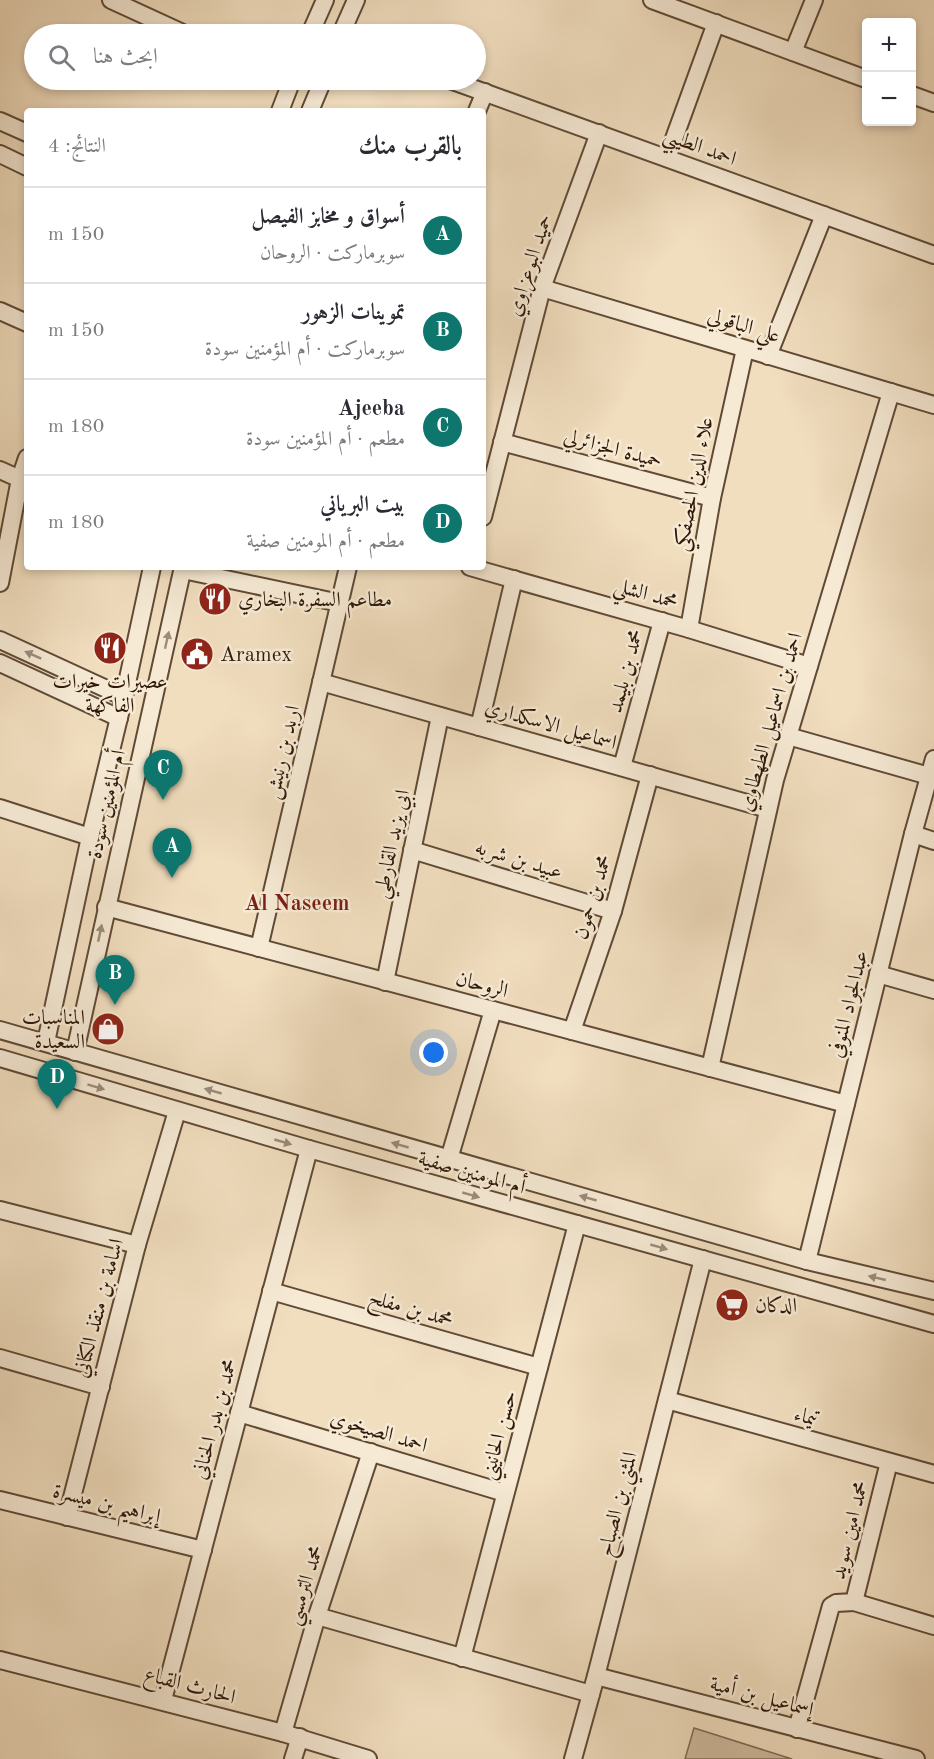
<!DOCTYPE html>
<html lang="ar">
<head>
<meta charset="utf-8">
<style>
	body { margin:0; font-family:"Old Standard TT",Amiri,serif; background:#f2f2f3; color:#2b2b33; direction:rtl }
	.controls { position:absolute; right:18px; top:18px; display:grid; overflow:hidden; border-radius:6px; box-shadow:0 3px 9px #0003 }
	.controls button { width:54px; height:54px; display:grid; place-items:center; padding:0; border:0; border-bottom:2px solid #e1e1e2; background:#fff; color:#2b2b33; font:30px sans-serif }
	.you { position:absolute; left:434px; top:1053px; width:21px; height:21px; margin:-15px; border:4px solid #fff; border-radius:50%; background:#1a73e8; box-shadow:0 0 0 9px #1a73e833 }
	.badge { display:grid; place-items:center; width:39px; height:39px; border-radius:50%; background:#0f766e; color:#fff; font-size:20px; font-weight:700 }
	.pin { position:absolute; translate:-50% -50px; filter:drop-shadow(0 2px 3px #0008) }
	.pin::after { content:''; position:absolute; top:32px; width:21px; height:18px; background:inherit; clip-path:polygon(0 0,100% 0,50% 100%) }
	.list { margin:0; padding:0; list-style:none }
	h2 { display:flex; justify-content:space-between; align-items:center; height:78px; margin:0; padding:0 24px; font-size:26px }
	h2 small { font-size:20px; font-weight:400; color:#7c7c81 }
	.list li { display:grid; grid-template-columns:39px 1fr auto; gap:18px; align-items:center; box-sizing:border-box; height:96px; padding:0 24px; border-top:2px solid #e1e1e2 }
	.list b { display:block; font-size:22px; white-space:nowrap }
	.list p { margin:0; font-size:20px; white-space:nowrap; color:#7c7c81 }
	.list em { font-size:20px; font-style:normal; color:#7c7c81 }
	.icon { flex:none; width:33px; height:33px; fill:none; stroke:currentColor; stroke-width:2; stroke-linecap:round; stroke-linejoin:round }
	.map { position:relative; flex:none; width:934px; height:1759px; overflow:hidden; direction:ltr }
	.search { position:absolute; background:#fff; box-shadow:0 3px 9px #0003; left:24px; top:24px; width:462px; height:66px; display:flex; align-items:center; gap:15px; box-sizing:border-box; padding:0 21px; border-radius:33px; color:#7c7c81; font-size:22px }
	.panel { position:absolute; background:#fff; box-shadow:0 3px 9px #0003; left:24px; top:108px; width:462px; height:462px; border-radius:6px; direction:rtl }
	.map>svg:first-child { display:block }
	.green { fill:#d0bca0; stroke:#806a54; stroke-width:1.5 }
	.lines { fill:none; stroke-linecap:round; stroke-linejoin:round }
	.minor-casing { stroke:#604a36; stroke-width:20 }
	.minor { stroke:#f6ead5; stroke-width:16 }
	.oneway { fill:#9c8c79 }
	.labels { text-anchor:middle; stroke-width:5; stroke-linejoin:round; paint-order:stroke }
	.street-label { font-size:21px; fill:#2f1808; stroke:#f6ead5 }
	.poi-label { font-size:21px; fill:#2f1808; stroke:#f6ead5; text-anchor:start }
	.neighbourhood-label { font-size:22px; font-weight:bold; fill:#7a1f14; stroke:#f6ead5 }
</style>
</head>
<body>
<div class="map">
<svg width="934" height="1759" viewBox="0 0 934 1759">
	<rect width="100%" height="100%" fill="#f1debf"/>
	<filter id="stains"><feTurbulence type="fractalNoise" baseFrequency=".00333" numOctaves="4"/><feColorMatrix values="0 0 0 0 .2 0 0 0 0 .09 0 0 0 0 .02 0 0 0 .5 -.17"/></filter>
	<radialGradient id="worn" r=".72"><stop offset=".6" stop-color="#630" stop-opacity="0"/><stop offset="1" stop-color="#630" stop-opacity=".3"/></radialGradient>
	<!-- green -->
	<polygon class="green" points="694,1728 792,1759 685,1759"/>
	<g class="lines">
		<!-- minor casing -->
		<g class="minor-casing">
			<g id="minor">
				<polyline points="111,0 185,34"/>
				<polyline points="652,0 866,79"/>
				<polyline points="310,34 325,0"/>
				<polyline points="341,34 356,0"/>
				<polyline points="793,52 814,0"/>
				<polyline points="450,80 934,255"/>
				<polyline points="912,95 934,103"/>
				<polyline points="280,111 292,80"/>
				<polyline points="310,111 323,80"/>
				<polyline points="477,111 485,92"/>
				<polyline points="0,121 27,133"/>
				<polyline points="0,154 27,167"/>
				<polyline points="667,158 716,23"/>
				<polyline points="542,288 934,405"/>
				<polyline points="0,311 27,323"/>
				<polyline points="768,356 824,215"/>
				<polyline points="502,442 712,498"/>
				<polyline points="0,470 20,479"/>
				<polyline points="483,517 542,288 599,133"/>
				<polyline points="470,567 689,629 809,666"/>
				<polyline points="183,570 340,603"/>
				<polyline points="0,583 20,479 27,458"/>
				<polyline points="689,629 712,498 745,349"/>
				<polyline points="0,640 124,697"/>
				<polyline points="0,663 119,718"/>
				<polyline points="321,682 768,809"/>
				<polyline points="479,727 514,579"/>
				<polyline points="788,736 929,776"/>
				<polyline points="622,767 662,621"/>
				<polyline points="0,808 90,837"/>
				<polyline points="913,834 934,841"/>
				<polyline points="412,850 613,911"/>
				<polyline points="106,907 846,1104"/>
				<polyline points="259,948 348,567"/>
				<polyline points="878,974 934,990"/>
				<polyline points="385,982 440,716"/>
				<polyline points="0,1030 807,1261 934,1291"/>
				<polyline points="572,1031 613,911 650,775"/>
				<polyline points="46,1042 90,837 124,697 152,567"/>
				<polyline points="75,1052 183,567"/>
				<polyline points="0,1058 309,1149 934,1324"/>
				<polyline points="710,1068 775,780 891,392"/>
				<polyline points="449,1159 493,1010"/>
				<polyline points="0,1210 137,1245"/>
				<polyline points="807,1261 913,834 934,759"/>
				<polyline points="271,1291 539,1367"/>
				<polyline points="0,1358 101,1387"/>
				<polyline points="667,1400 934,1474"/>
				<polyline points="239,1413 505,1493"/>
				<polyline points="0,1500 203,1550"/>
				<polyline points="67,1517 137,1245 177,1111"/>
				<polyline points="854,1602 934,1626"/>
				<polyline points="317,1616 591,1694"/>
				<polyline points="462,1658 577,1224"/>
				<polyline points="0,1660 283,1733 368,1759"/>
				<polyline points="596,1676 916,1759"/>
				<polyline points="163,1700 309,1149"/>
				<polyline points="797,1729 831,1606 836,1603 854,1602 889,1462"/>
				<polyline points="283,1733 317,1616 371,1452"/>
				<polyline points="293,1759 300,1737"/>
				<polyline points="573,1759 596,1676 703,1259"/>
			</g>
		</g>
		<!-- minor -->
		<use href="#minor" class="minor"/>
	</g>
	<!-- one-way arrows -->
	<defs><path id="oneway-solid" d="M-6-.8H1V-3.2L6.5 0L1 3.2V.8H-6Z" transform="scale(1.5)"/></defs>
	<g class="oneway">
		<use href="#oneway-solid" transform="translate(167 640) rotate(-77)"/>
		<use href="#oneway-solid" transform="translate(33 655) rotate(-156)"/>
		<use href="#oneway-solid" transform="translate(100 933) rotate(-78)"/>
		<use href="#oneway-solid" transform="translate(96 1087) rotate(17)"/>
		<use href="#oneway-solid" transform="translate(213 1091) rotate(-164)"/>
		<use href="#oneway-solid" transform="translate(283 1142) rotate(16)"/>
		<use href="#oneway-solid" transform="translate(400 1145) rotate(-164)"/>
		<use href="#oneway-solid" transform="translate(471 1195) rotate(16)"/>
		<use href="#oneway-solid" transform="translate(588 1198) rotate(-164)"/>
		<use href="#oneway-solid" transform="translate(659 1247) rotate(16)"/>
		<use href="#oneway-solid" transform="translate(877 1278) rotate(-167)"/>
	</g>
	<!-- icons -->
	<defs>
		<g id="restaurant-disc" transform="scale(1.725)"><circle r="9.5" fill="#8f2418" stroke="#f6ead5"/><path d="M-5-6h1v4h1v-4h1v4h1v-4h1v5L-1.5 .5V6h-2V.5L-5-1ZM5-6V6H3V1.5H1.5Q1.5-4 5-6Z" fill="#fff"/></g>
		<g id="civic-disc" transform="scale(1.725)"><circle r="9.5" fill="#8f2418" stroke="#f6ead5"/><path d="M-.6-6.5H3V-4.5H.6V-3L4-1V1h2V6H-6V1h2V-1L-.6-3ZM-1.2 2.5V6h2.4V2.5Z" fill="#fff"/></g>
		<g id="shop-disc" transform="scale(1.725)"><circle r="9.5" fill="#8f2418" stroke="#f6ead5"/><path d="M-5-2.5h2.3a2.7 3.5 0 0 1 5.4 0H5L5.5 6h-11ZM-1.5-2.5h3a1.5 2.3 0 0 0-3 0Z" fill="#fff"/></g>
		<g id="supermarket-disc" transform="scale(1.725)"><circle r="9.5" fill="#8f2418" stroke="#f6ead5"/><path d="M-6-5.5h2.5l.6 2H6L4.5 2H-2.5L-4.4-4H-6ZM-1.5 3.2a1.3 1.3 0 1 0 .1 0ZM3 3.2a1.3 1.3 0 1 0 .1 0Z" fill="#fff"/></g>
	</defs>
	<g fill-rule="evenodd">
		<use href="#restaurant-disc" x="215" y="599"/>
		<use href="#restaurant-disc" x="110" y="648"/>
		<use href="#civic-disc" x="197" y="654"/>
		<use href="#shop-disc" x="108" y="1029"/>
		<use href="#supermarket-disc" x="732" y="1305"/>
	</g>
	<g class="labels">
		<!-- street labels -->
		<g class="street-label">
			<text transform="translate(700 146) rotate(20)" y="7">احمد الطيبي</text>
			<text transform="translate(529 265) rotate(-72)" y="7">حميد البوعزاوي</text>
			<text transform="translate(744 325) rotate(17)" y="7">علي الباقولي</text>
			<text transform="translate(613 448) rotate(15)" y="7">حميدة الجزائرلي</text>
			<text transform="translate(693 484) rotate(-79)" y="7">علاء الدين الحصفكي</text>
			<text transform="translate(646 593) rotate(16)" y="7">محمد الشلي</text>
			<text transform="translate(625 671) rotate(-75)" y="7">محمد بن بليمد</text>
			<text transform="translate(770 722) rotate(-74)" y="7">احمد بن اسماعيل الطهطاوي</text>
			<text transform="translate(551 724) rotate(16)" y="7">اسماعيل الاسكداري</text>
			<text transform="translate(282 752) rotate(-77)" y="7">اربد بن رنيش</text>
			<text transform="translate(106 804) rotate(-77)" y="7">أم المؤمنين سودة</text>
			<text transform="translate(391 844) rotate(-78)" y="7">ابي يزيد القارطي</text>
			<text transform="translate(519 859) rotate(17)" y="7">عبيد بن شربه</text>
			<text transform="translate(592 897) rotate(-73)" y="7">محمد بن حمون</text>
			<text transform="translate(482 984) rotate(15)" y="7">الروحان</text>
			<text transform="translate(848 1004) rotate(-76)" y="7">عبدالجواد المنوفي</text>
			<text transform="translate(472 1172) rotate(16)" y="7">أم المومنين صفية</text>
			<text transform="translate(98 1308) rotate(-75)" y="7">اسامة بن منقذ الكناني</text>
			<text transform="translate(411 1308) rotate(16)" y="7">محمد بن مفلح</text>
			<text transform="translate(806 1416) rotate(15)" y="7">تيماء</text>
			<text transform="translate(214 1419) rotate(-75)" y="7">محمد بن بدر الحناني</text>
			<text transform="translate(379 1431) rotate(17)" y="7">احمد الصيخوي</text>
			<text transform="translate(498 1435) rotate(-75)" y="7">حسن الحانيني</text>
			<text transform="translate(107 1503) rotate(14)" y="7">إبراهيم بن ميسرة</text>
			<text transform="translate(617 1504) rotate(-76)" y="7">المثني بن الصباح</text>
			<text transform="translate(849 1530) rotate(-76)" y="7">محمد امين سويد</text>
			<text transform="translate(304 1585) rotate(-72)" y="7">محمد الترمسي</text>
			<text transform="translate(190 1685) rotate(15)" y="7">الحارث القباع</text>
			<text transform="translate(762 1696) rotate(15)" y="7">إسماعيل بن أمية</text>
		</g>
		<!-- poi labels -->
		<g class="poi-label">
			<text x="238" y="606">مطاعم السفرة البخاري</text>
			<text x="220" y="661">Aramex</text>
			<text x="110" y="688" text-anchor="middle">عصيرات خيرات<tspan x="110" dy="24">الفاكهة</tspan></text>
			<text x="85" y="1024" text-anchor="end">المناسبات<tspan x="85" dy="24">السعيدة</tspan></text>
			<text x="755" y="1312">الدكان</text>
		</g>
		<!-- neighbourhood labels -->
		<g class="neighbourhood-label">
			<text x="297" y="910">Al Naseem</text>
		</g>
	</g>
	<rect width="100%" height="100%" filter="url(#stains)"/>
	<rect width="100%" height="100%" fill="url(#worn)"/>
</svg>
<div class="controls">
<button>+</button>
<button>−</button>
</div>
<div class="you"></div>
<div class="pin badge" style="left:172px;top:878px">A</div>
<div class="pin badge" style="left:115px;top:1005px">B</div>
<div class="pin badge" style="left:163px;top:800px">C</div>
<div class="pin badge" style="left:57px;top:1109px">D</div>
<div class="search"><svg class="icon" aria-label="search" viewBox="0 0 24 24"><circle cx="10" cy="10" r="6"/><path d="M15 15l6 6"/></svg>ابحث هنا</div>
<section class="panel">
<h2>بالقرب منك<small>النتائج: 4</small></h2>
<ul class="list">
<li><span class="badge">A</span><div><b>أسواق و مخابز الفيصل</b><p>سوبرماركت · الروحان</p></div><em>150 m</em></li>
<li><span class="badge">B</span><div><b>تموينات الزهور</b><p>سوبرماركت · أم المؤمنين سودة</p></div><em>150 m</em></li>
<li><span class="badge">C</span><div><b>Ajeeba</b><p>مطعم · أم المؤمنين سودة</p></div><em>180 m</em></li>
<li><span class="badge">D</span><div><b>بيت البرياني</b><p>مطعم · أم المومنين صفية</p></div><em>180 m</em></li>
</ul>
</section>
</div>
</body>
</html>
